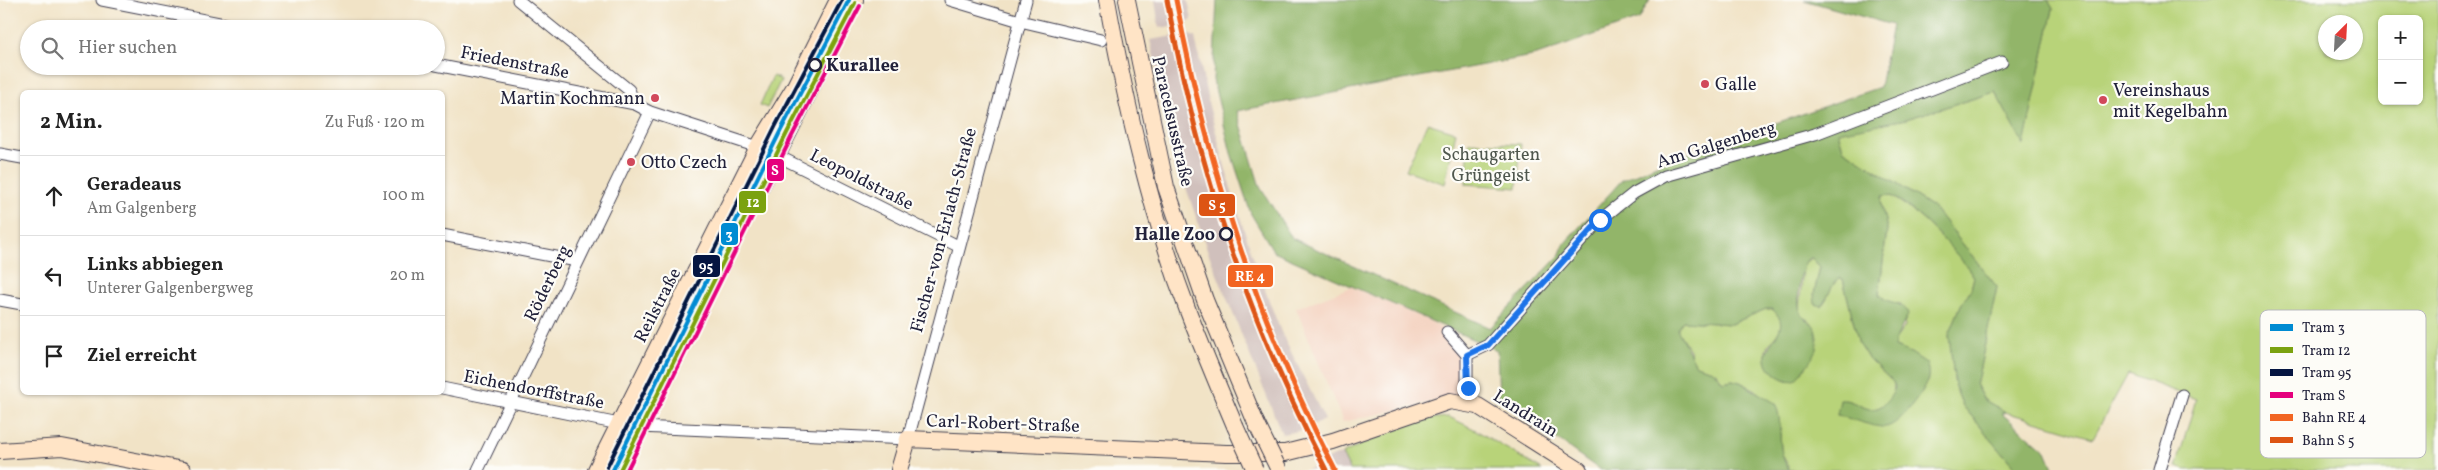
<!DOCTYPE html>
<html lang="de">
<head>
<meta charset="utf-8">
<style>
	body { margin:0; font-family:Vollkorn,serif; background:#f2f2f2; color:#222 }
	.controls { position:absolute; right:15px; top:15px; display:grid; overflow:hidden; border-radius:8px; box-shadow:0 1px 4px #0004 }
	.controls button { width:45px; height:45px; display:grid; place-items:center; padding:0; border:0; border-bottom:1px solid #e0e0e0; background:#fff; color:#222; font:25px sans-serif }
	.compass { position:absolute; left:2318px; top:15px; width:45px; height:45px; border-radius:50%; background:#fff; box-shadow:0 1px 4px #0004; rotate:24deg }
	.stop { position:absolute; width:15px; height:15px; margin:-11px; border:4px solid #1a73e8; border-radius:50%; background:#fff }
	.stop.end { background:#1a73e8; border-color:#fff; box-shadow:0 1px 5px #0008 }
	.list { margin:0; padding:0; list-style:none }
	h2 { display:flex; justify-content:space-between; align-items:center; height:65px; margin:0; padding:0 20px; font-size:21px }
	h2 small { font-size:16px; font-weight:400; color:#767676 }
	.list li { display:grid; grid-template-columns:32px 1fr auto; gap:15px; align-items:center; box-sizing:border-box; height:80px; padding:0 20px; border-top:1px solid #e0e0e0 }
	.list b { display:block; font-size:19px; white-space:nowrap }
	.list p { margin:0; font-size:16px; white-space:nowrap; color:#767676 }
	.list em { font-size:16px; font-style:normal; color:#767676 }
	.icon { flex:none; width:28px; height:28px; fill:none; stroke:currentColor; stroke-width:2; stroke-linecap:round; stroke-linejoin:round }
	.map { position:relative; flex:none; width:2438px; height:470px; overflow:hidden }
	.search { position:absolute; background:#fff; box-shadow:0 1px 4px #0004; left:20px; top:20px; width:425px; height:55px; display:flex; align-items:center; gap:12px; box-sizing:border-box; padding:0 18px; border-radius:28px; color:#767676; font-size:19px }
	.panel { position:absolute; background:#fff; box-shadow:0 1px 4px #0004; left:20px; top:90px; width:425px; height:305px; border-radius:8px }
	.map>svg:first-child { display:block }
	.built { fill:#f4d3c1 }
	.industrial { fill:#d0c0bc }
	.green { fill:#b8d379; stroke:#6d7a5a; fill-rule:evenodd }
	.forest { fill:#92b569; stroke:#5a6c52 }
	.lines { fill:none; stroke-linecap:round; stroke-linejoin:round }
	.street-casing { stroke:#413f50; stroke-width:13 }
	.secondary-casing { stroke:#413f50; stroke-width:18 }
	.street { stroke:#fff; stroke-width:11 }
	.secondary { stroke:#ffe4c6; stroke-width:16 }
	.secondary-bridge-casing { stroke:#413f50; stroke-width:18; stroke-linecap:butt }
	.secondary-bridge { stroke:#ffe4c6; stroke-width:16 }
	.rail-1-casing { stroke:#fdfcf7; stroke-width:9 }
	.rail-2-casing { stroke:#fdfcf7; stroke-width:9 }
	.rail-1 { stroke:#f26522; stroke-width:5 }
	.rail-2 { stroke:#dd5413; stroke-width:5 }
	.tram-1-casing { stroke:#fdfcf7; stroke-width:8 }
	.tram-2-casing { stroke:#fdfcf7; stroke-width:8 }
	.tram-3-casing { stroke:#fdfcf7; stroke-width:8 }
	.tram-4-casing { stroke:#fdfcf7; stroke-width:8 }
	.tram-1 { stroke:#008bd2; stroke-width:4 }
	.tram-2 { stroke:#7ba20f; stroke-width:4 }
	.tram-3 { stroke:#051541; stroke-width:4 }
	.tram-4 { stroke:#e5007d; stroke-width:4 }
	.route { stroke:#1a73e8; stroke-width:6 }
	.stop-dot { fill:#fdfcf7; stroke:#22223b; stroke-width:2.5 }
	.poi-dot { fill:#d1495b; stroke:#fdfcf7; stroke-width:2 }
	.labels { text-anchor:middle; stroke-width:4.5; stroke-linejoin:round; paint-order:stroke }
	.street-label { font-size:18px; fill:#22223b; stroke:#fdfcf7 }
	.stop-label { font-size:18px; font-weight:bold; fill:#22223b; stroke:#fdfcf7; text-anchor:start }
	.poi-label { font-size:18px; fill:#22223b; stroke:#fdfcf7; text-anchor:start }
	.park-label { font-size:18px; fill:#4f574e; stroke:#fdfcf7 }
	.key { fill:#fdfcf7; stroke:#bbbbbf; stroke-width:1 }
	.key-label { font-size:14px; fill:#22223b }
	.line-badge { stroke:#fdfcf7; stroke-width:2 }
	.badge-label { font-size:14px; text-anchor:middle; font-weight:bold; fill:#fff }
</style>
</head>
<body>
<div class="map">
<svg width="2438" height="470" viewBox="0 0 2438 470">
	<rect width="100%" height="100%" fill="#fdfcf7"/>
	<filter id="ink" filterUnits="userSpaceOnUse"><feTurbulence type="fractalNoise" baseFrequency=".02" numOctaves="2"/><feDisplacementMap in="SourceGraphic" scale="10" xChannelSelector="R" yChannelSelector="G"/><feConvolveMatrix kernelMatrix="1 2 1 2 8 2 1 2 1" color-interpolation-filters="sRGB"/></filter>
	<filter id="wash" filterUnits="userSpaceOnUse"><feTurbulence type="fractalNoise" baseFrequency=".0096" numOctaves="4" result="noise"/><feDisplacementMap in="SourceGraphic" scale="20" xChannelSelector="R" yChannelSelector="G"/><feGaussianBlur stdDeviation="1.12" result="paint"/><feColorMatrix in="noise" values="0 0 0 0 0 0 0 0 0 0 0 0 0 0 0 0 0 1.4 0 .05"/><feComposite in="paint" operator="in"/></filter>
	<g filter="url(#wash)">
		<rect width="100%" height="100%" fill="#f1e3c6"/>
		<!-- built -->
		<polygon class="built" points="1351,287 1433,323 1446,332 1460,358 1467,397 1449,398 1343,422 1296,308"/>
		<!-- industrial -->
		<g class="industrial">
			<polygon points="1155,0 1188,0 1192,20 1185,24 1159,28"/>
			<polygon points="1187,34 1195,37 1209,106 1234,200 1259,274 1281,332 1325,420 1299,431 1282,434 1208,252 1180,170 1150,40"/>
			<polygon points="1342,454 1350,470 1307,470 1334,456"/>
		</g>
		<!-- green -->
		<g class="green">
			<path d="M2048 0H2438V470H2186L2176 467 2196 399 2128 374 2093 438 2005 412 1984 400 1976 386 1997 287 1934 208 1843 149 1838 131 1906 119 1995 92 2024 144 2053 9ZM2382 19H2419V101H2382ZM2326 22H2356V52H2326Z"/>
			<polygon points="773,76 781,80 767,108 760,105"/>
			<polygon points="1427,123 1456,132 1445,184 1406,170"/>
			<polygon points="1469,142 1521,144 1517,188 1466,184"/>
			<path d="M1887 195C1908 201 1963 257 1974 277L1971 289 1961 305 1949 335 1955 387 1963 406 2017 470H1790L1781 452 1780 427 1756 390 1740 382 1732 380 1723 382 1716 372 1696 365 1692 362 1690 350 1678 332V326L1683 321 1731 324 1766 309H1772C1795 328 1769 338 1766 350 1765 356 1769 364 1771 370L1787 381 1817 349 1815 329 1811 322 1803 317 1799 308 1803 268 1805 262 1812 258 1820 267 1814 294 1821 306C1829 298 1831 282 1840 277L1843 279 1859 344 1868 358 1893 382C1898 395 1881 412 1867 409 1860 407 1853 402 1845 400L1837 415 1850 418 1907 411 1928 380 1911 353 1895 347V340L1905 326 1901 304 1888 302 1879 294 1887 229 1881 204 1882 196Z"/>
			<polygon points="1449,417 1474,429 1542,470 1350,470 1342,454 1364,443 1422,419"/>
		</g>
		<!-- forest -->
		<path class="forest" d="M1217 0H1650L1639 19 1537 55 1237 111 1260 187 1292 238 1490 328 1559 256 1564 244 1622 180 1661 163 1880 87 1892 25 1804 0H2048L2053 9 2024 145 1995 92 1906 119 1838 132 1843 149 1934 208 1997 287 1976 386 1984 400 2006 412 2002 414 2046 451 2054 470H2017L1963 406 1955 387 1949 335 1961 305 1971 289 1974 277C1964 259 1912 205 1893 197 1889 195 1886 195 1882 196L1881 203 1887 229 1879 294C1888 306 1904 299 1908 315L1895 340V347L1911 353 1926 363C1928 368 1929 373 1928 378 1925 391 1900 425 1886 427 1874 428 1850 418 1837 415L1840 400C1850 399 1857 405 1866 408 1880 413 1892 398 1895 387L1893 382 1868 358 1859 344 1843 279 1840 278C1831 283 1829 298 1821 306L1815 304 1814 294 1820 267 1812 258H1809C1799 268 1795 304 1802 316 1805 320 1811 321 1814 326 1816 332 1819 343 1817 349 1815 355 1799 378 1794 380 1789 382 1785 379 1780 377 1775 373 1769 370 1767 363 1759 342 1797 331 1772 309H1766L1731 324 1683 321 1677 329 1696 365 1713 370 1723 382 1732 380 1740 382 1775 403C1785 425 1774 451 1790 470H1600L1499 398 1497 350 1274 252 1251 214 1231 153 1213 80Z"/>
	</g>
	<g filter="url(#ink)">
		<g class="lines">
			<!-- street casing -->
			<g class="street-casing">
				<g id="street">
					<polyline points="102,0 250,29"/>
					<polyline points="518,0 629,90 635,104"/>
					<polyline points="950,0 1020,21 1101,40"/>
					<polyline points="436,65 635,104 650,112 758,147"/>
					<polyline points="0,154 22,158"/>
					<polyline points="778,156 958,246"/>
					<polyline points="442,235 577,261"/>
					<polyline points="0,300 22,304"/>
					<polyline points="1447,332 1467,355 1467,403"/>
					<polyline points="1467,355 1488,345 1600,220 1634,193 1665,176 1815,134 2002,62"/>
					<polyline points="442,388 619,424"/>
					<polyline points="639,427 908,439 1026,0"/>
					<polyline points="478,470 650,112"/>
					<polyline points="2159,470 2182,395"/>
				</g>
			</g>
			<!-- secondary casing -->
			<g class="secondary-casing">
				<g id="secondary">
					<path d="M1107 0C1126 105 1150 211 1188 311 1203 350 1219 388 1235 426"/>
					<polyline points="1127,0 1166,187 1205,300 1256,423"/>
					<polyline points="0,451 62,447 183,470"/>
					<polyline points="596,470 758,147 794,88 838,0"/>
					<path d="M618 470C695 312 778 158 855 0"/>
					<polyline points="899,470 908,439 1226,453 1285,453 1333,441 1450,401 1478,406 1579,470"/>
				</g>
			</g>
			<!-- street -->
			<use href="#street" class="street"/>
			<!-- secondary -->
			<use href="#secondary" class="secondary"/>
			<!-- secondary-bridge casing -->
			<g class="secondary-bridge-casing">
				<g id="secondary-bridge">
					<polyline points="1256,423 1279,470"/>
					<polyline points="1235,426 1255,470"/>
				</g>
			</g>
			<!-- secondary-bridge -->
			<use href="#secondary-bridge" class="secondary-bridge"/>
			<!-- rail-1 casing -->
			<g class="rail-1-casing">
				<path id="rail-1" d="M1176 0C1209 171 1255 315 1335 470"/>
			</g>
			<!-- rail-2 casing -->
			<g class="rail-2-casing">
				<path id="rail-2" d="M1167 0C1199 171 1246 315 1326 470"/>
			</g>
			<!-- rail-1 -->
			<use href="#rail-1" class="rail-1"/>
			<!-- rail-2 -->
			<use href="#rail-2" class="rail-2"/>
			<!-- tram-1 casing -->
			<g class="tram-1-casing">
				<polyline id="tram-1" points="613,470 781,130 849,0"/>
			</g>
			<!-- tram-2 casing -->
			<g class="tram-2-casing">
				<polyline id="tram-2" points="620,470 787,133 855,3"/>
			</g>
			<!-- tram-3 casing -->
			<g class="tram-3-casing">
				<polyline id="tram-3" points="607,467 775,127 842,0"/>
			</g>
			<!-- tram-4 casing -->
			<g class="tram-4-casing">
				<polyline id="tram-4" points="627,470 792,136 860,6"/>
			</g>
			<!-- tram-1 -->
			<use href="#tram-1" class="tram-1"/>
			<!-- tram-2 -->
			<use href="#tram-2" class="tram-2"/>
			<!-- tram-3 -->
			<use href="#tram-3" class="tram-3"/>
			<!-- tram-4 -->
			<use href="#tram-4" class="tram-4"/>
		</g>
	</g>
	<g class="lines" filter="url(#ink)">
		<!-- route -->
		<polyline class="route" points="1468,388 1467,355 1488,345 1600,220"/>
	</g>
	<!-- markers -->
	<g class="stop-dot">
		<circle cx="815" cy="65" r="6"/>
		<circle cx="1226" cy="234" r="6"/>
	</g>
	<g class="poi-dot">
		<circle cx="1705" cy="84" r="5"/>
		<circle cx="655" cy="98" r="5"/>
		<circle cx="2103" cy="100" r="5"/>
		<circle cx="631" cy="162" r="5"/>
	</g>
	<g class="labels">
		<!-- street labels -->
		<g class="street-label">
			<text transform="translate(515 62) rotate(11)" y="6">Friedenstraße</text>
			<text transform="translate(1173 121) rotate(77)" y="6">Paracelsusstraße</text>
			<text transform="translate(1716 144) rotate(-17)" y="6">Am Galgenberg</text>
			<text transform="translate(862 179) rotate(27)" y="6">Leopoldstraße</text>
			<text transform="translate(943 230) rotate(-75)" y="6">Fischer-von-Erlach-Straße</text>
			<text transform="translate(547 283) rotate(-64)" y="6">Röderberg</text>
			<text transform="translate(657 305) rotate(-63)" y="6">Reilstraße</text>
			<text transform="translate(534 389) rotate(11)" y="6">Eichendorffstraße</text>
			<text transform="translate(1526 413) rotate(32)" y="6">Landrain</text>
			<text transform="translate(1003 423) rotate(2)" y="6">Carl-Robert-Straße</text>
		</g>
		<!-- stop labels -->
		<g class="stop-label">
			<text x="826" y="71">Kurallee</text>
			<text x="1215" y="240" text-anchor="end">Halle Zoo</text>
		</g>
		<!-- poi labels -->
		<g class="poi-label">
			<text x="1715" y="90">Galle</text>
			<text x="2113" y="96">Vereinshaus<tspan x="2113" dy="21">mit Kegelbahn</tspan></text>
			<text x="645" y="104" text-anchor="end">Martin Kochmann</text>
			<text x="641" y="168">Otto Czech</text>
		</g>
		<!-- park labels -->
		<g class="park-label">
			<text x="1491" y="160">Schaugarten<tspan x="1491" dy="21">Grüngeist</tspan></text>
		</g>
	</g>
	<!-- legend -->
	<rect x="2260" y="310" width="166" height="148" rx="8" class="key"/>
	<rect x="2270" y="324" width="23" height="7" fill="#008bd2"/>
	<rect x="2270" y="347" width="23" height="6" fill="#7ba20f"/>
	<rect x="2270" y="369" width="23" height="7" fill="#051541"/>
	<rect x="2270" y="392" width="23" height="6" fill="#e5007d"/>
	<rect x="2270" y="414" width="23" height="7" fill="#f26522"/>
	<rect x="2270" y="437" width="23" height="6" fill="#dd5413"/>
	<g class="key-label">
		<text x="2302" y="332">Tram 3</text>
		<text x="2302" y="355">Tram 12</text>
		<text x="2302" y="377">Tram 95</text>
		<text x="2302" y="400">Tram S</text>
		<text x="2302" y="422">Bahn RE 4</text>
		<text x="2302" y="445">Bahn S 5</text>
	</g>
	<g class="line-badge">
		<rect x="766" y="158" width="19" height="24" rx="5" fill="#e5007d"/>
		<rect x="738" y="190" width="29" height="24" rx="5" fill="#7ba20f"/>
		<rect x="1198" y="193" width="38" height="24" rx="5" fill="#dd5413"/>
		<rect x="720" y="222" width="19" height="24" rx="5" fill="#008bd2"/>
		<rect x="692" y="254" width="29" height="24" rx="5" fill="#051541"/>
		<rect x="1227" y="264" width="47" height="24" rx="5" fill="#f26522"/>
	</g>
	<g class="badge-label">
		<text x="775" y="175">S</text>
		<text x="753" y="207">12</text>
		<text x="1217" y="210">S 5</text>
		<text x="729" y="239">3</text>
		<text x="706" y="271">95</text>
		<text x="1250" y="281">RE 4</text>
	</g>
</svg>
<div class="controls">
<button>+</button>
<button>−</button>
</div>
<svg class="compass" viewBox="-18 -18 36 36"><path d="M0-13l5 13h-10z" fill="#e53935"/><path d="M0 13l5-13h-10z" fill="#767676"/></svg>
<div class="stop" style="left:1600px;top:220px"></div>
<div class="stop end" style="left:1468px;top:388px"></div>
<div class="search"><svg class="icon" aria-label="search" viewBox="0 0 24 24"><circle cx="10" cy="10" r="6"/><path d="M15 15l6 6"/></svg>Hier suchen</div>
<section class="panel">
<h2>2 Min.<small>Zu Fuß · 120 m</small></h2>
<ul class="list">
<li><svg class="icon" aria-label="ahead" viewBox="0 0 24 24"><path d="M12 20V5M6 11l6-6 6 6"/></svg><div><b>Geradeaus</b><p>Am Galgenberg</p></div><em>100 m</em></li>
<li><svg class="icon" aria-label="left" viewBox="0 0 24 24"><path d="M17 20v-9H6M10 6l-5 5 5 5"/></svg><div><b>Links abbiegen</b><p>Unterer Galgenbergweg</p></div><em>20 m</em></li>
<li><svg class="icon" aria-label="arrive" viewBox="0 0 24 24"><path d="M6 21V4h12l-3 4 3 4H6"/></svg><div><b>Ziel erreicht</b></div></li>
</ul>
</section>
</div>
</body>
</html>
